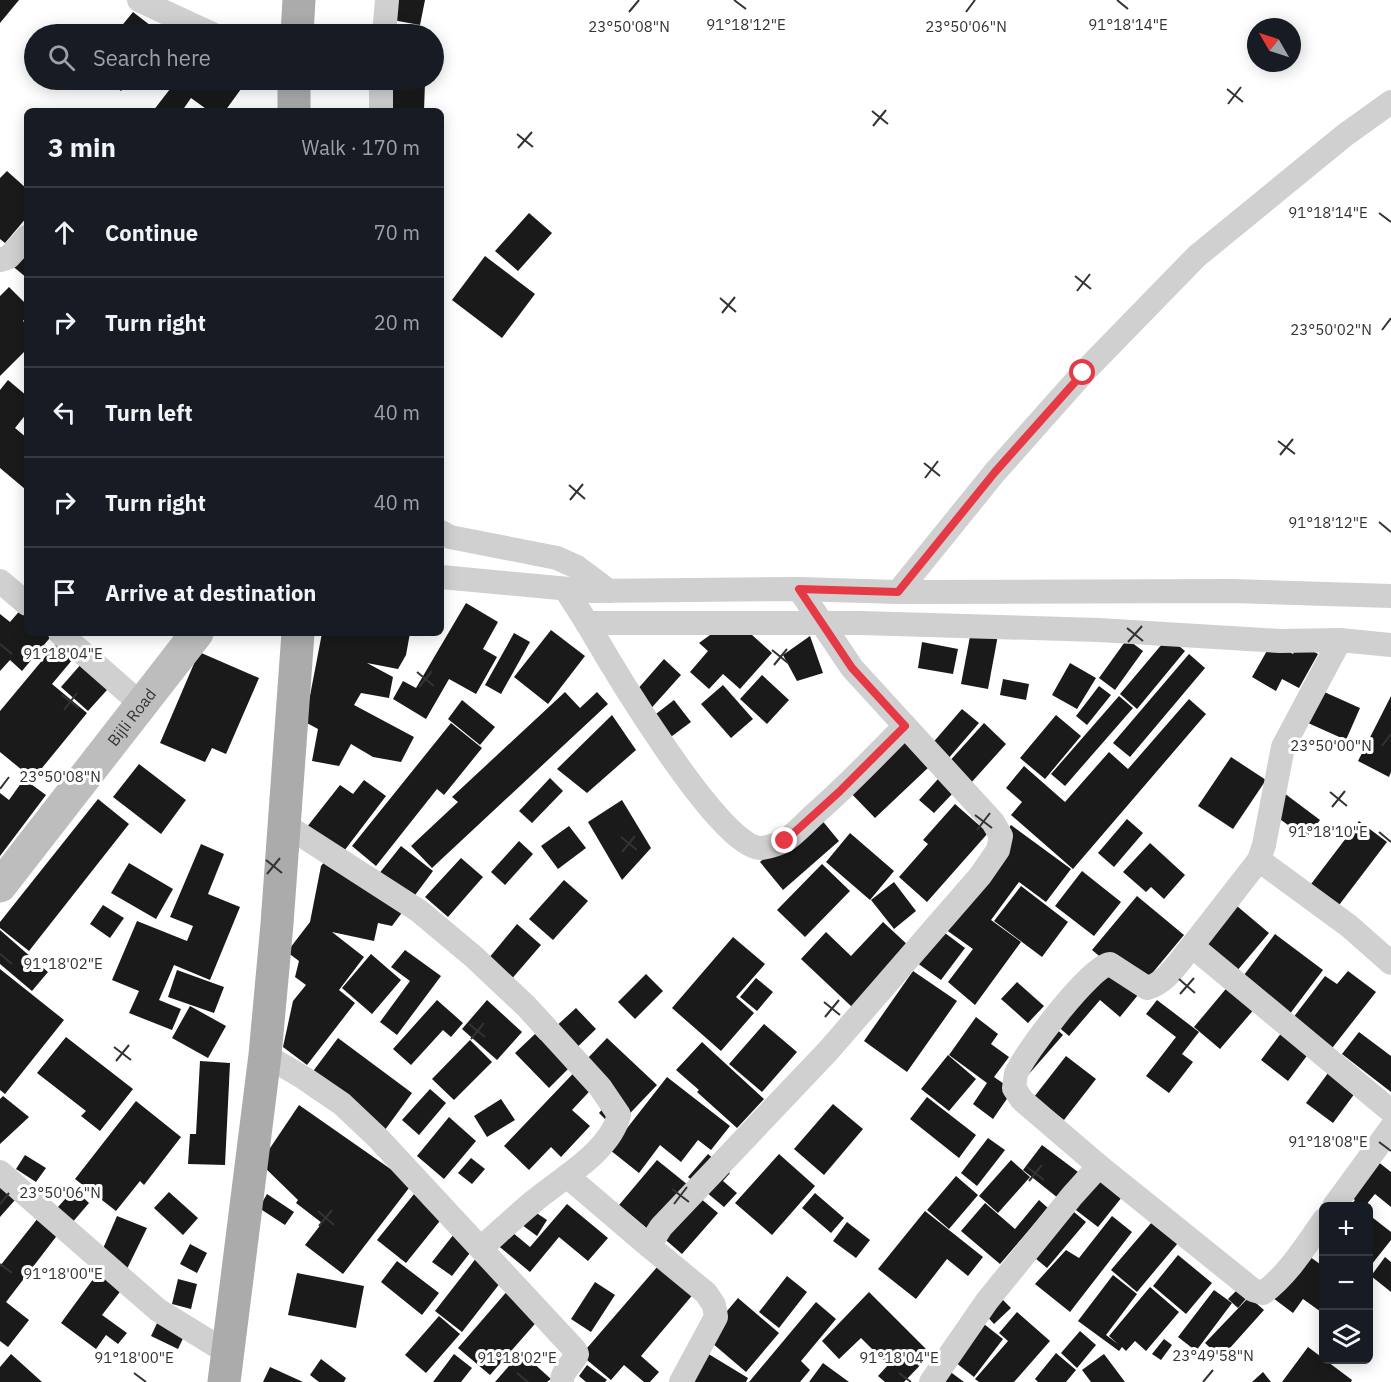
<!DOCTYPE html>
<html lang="en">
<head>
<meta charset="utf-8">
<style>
	body { margin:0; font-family:"IBM Plex Sans",sans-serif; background:#242831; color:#f1f3f6 }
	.controls { position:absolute; right:18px; bottom:18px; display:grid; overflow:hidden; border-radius:9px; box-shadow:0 3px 15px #0003 }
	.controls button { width:54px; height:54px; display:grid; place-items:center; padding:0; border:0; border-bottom:2px solid #363941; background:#171b24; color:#f1f3f6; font:30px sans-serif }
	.compass { position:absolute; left:1247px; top:18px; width:54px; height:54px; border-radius:50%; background:#171b24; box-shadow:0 3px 15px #0003; rotate:309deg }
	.stop { position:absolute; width:18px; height:18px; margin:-14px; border:4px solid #e63946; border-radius:50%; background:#fff }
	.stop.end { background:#e63946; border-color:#fff; box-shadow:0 2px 6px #0008 }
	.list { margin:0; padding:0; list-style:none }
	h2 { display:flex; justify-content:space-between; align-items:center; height:78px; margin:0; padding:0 24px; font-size:26px }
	h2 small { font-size:20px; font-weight:400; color:#9ea1a6 }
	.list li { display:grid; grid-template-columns:39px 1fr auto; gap:18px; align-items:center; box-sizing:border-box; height:90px; padding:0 24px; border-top:2px solid #363941 }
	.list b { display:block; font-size:22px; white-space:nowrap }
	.list em { font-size:20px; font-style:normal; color:#9ea1a6 }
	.icon { flex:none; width:33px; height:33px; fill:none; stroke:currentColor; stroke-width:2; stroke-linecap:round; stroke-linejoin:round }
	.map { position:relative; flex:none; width:1391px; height:1382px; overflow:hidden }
	.search { position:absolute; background:#171b24; box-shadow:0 3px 15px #0003; left:24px; top:24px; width:420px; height:66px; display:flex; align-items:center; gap:15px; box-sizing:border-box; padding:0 21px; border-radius:33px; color:#9ea1a6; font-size:22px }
	.panel { position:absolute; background:#171b24; box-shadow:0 3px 15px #0003; left:24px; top:108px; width:420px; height:528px; border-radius:9px }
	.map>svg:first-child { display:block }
	.building { fill:#1a1a1a }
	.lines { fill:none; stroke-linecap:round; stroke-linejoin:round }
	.street { stroke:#d0d0d0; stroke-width:24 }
	.secondary { stroke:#bdbdbd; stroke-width:33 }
	.primary { stroke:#ababab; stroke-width:33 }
	.route { stroke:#e63946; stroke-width:8 }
	.ticks { fill:none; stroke:#333; stroke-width:2 }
	.labels { text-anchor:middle; stroke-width:6; stroke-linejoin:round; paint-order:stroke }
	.street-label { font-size:16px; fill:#333; stroke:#fff }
	.ticks-label { font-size:15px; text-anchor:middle; fill:#333; stroke:#fff; stroke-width:6; stroke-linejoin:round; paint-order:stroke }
</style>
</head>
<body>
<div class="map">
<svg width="1391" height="1382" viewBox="0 0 1391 1382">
	<rect width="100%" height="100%" fill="#fff"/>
	<!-- building -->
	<g class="building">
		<polygon points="0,0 19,0 0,23"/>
		<polygon points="391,0 425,0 420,25 387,19"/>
		<polygon points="133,12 155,29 151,34 115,34"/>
		<polygon points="105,80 130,80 121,91"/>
		<polygon points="177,80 229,80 241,89 225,111 209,111 191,98 182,111 153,111"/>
		<polygon points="389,81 425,82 424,111 388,111"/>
		<polygon points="7,171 27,189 27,217 5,243 0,239 0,178"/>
		<polygon points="529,213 552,233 518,271 495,251"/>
		<polygon points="27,242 27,278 10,264"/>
		<polygon points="485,256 535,294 502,338 452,300"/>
		<polygon points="9,287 27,305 27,316 23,321 27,325 27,349 0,376 0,296"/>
		<polygon points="8,380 27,396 27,413 15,428 27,438 27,487 25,489 0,468 0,390"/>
		<polygon points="466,603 498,622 483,649 497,657 476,694 449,679 426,719 393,699 403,681 416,688"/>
		<polygon points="23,607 27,611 27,633 54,633 22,671 10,660 0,671 0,614 10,622"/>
		<polygon points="742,626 772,653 740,689 723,674 709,689 690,672 708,651 699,643 721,627 734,635"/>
		<polygon points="551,630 585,656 548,704 514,677"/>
		<polygon points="971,631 998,635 988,689 961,684"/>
		<polygon points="322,633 410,633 406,655 398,669 367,663 393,677 389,698 361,693 354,705 414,737 401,762 373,757 351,744 339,766 312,761 318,729 305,722"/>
		<polygon points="514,633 530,642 501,694 485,685"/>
		<polygon points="810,636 823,673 797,681 783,655"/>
		<polygon points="1168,637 1185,651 1137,709 1120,694"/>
		<polygon points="60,639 78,653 52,684 87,713 33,779 0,752 0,711"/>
		<polygon points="1127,639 1143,651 1115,690 1099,678"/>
		<polygon points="922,642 958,649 953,674 918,668"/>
		<polygon points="1272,642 1293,654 1299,643 1318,654 1299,688 1282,679 1276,691 1252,677"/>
		<polygon points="199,652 259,678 226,754 212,748 205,762 160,743"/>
		<polygon points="1189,654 1205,668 1130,757 1113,743"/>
		<polygon points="89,655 116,680 88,711 61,687"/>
		<polygon points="664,659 681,675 646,714 629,699"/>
		<polygon points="1070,663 1096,678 1077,709 1052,695"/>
		<polygon points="762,675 789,700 767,724 740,699"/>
		<polygon points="1003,679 1029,684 1026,700 1000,695"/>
		<polygon points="723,685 753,719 731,738 701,704"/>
		<polygon points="1099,686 1111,695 1087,725 1076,716"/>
		<polygon points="1322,691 1360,708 1346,740 1308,723"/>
		<polygon points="565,692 580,708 597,692 608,704 432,868 411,846 458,802 452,797"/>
		<polygon points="1119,696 1133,708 1065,786 1051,774"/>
		<polygon points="1391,696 1391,772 1389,777 1358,761"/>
		<polygon points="1189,699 1206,714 1073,869 1011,815 1022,802 1006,788 1024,766 1065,802 1109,752 1128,769"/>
		<polygon points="462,700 495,727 480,745 448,719"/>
		<polygon points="674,700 691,722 664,742 647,721"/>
		<polygon points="962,709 979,723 947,760 930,746"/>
		<polygon points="612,715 636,750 587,793 557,769"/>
		<polygon points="1056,715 1081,736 1045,779 1020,758"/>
		<polygon points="451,723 482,748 444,795 437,789 376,866 352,846"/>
		<polygon points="984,723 1006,744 970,784 947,764"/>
		<polygon points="900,734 930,766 875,818 845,787"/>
		<polygon points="1231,757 1266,780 1233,829 1198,806"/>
		<polygon points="139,764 186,800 161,834 113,797"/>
		<polygon points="550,778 563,791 532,823 519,811"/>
		<polygon points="24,779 46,795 0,856 0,793 9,800"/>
		<polygon points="938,779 953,793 934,813 919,800"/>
		<polygon points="364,780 386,796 341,855 374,880 401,846 433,871 392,926 378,923 374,941 332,932 364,957 339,990 355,1003 307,1065 283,1047 293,1001 306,985 295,977 299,961 287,952 310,922 321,866 331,854 303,832 340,785 353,794"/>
		<polygon points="1284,793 1320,820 1306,838 1270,812"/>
		<polygon points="98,799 129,824 29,951 0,928 0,922"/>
		<polygon points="622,800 651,848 622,880 588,822"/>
		<polygon points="955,804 988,833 927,902 899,877 928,844 923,840"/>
		<polygon points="816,813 839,841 783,890 760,862"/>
		<polygon points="1127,819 1143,833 1114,867 1098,853"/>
		<polygon points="1359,821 1387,842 1333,913 1305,892"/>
		<polygon points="1011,825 1071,869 1046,902 1019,882 991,920 1021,942 975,1005 948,982 973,949 938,924"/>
		<polygon points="569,826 586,848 558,869 541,846"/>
		<polygon points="850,833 894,871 870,900 826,862"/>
		<polygon points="519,841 533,854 505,885 491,872"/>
		<polygon points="1150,843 1185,875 1164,899 1151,887 1146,892 1123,872"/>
		<polygon points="201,844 224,854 208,894 240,907 210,980 174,965 159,1000 181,1009 172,1030 129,1013 139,991 112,980 137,921 187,941 193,926 170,917"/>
		<polygon points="461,858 483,877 448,917 425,897"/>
		<polygon points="129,863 173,889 156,919 111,893"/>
		<polygon points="822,864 850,891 805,937 777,910"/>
		<polygon points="1082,871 1121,902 1094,936 1055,906"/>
		<polygon points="564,880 588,901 553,940 529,919"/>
		<polygon points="894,882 916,911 894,929 871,900"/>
		<polygon points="1021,886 1068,922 1042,957 994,921"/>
		<polygon points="1137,896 1184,935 1139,989 1092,950"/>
		<polygon points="1231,901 1269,933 1236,972 1198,940"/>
		<polygon points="103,905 124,918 110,938 90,924"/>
		<polygon points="883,922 909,946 852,1007 801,959 826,932 851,956"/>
		<polygon points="517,924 541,945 503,989 479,970"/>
		<polygon points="937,927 965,948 941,980 913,960"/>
		<polygon points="0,930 48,972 32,991 0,964"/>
		<polygon points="1275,934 1323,970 1283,1023 1235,987"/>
		<polygon points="733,937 765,964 736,997 754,1013 721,1051 672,1008"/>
		<polygon points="405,950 441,976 397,1035 380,1022 410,981 391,967"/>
		<polygon points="371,954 401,980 372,1014 342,988"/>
		<polygon points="1099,961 1138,995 1120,1017 1100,1000 1069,1036 1049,1019"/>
		<polygon points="0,969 64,1020 5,1094 0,1090"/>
		<polygon points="177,970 224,987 214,1013 168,997"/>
		<polygon points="913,971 957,1001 907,1072 864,1041"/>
		<polygon points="1348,971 1376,992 1322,1061 1283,1031 1325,976 1337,984"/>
		<polygon points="646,974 663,991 635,1019 618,1002"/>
		<polygon points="756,978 773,992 757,1011 740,997"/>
		<polygon points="1017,982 1044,1006 1028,1023 1001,999"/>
		<polygon points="1230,984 1256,1007 1220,1049 1194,1027"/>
		<polygon points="437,1000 463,1023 451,1037 443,1030 411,1065 393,1049"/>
		<polygon points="487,1000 522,1032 497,1060 462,1029"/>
		<polygon points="1157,1000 1199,1032 1182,1054 1193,1062 1169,1093 1146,1076 1176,1037 1146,1014"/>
		<polygon points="190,1006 226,1026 208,1058 172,1038"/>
		<polygon points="576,1008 596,1029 565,1059 571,1066 549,1088 515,1053 535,1034 541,1040"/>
		<polygon points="976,1017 998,1034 991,1044 1009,1057 994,1077 1013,1090 993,1119 973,1104 987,1083 949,1055"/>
		<polygon points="1049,1022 1063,1035 1028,1075"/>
		<polygon points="764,1024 797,1052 762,1092 729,1064"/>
		<polygon points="1282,1032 1309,1053 1288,1081 1261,1060"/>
		<polygon points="1359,1032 1391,1056 1391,1092 1342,1054"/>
		<polygon points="66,1037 133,1089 100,1131 81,1116 86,1111 37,1073"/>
		<polygon points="338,1038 412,1093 382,1134 308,1078"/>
		<polygon points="607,1038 657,1085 615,1129 599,1113 617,1093 601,1079 572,1110 590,1126 561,1157 551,1147 529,1170 504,1146"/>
		<polygon points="470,1040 492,1062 454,1100 432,1079"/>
		<polygon points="702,1042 764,1099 737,1128 697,1092 699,1090 676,1070"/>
		<polygon points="948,1055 976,1079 949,1111 921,1089"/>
		<polygon points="1066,1056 1096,1079 1064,1120 1034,1097"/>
		<polygon points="200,1061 230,1063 225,1165 188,1164 190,1134 196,1134"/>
		<polygon points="1331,1069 1358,1089 1333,1123 1306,1103"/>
		<polygon points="667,1077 730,1126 711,1150 698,1140 681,1162 660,1145 639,1173 610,1150"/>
		<polygon points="430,1089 446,1103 419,1135 402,1120"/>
		<polygon points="3,1096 29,1117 0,1144 0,1099"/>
		<polygon points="927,1097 976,1135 959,1158 910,1119"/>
		<polygon points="501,1099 515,1120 487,1137 474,1116"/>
		<polygon points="136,1101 181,1137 144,1185 140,1181 116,1211 75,1179"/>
		<polygon points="833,1104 863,1129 824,1175 794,1149"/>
		<polygon points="299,1105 412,1184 343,1274 305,1245 322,1223 296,1203 298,1200 260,1163"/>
		<polygon points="449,1117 476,1141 444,1179 417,1156"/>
		<polygon points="988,1138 1005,1150 977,1186 961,1173"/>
		<polygon points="1042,1145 1078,1172 1058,1198 1023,1170"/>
		<polygon points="708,1154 730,1173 723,1181 737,1193 724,1207 688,1177"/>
		<polygon points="779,1154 815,1186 772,1235 735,1203"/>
		<polygon points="25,1155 46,1168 36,1182 16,1169"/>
		<polygon points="1372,1157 1391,1172 1391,1207 1375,1194 1365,1206 1350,1206 1355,1200 1344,1192"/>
		<polygon points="471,1158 485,1169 472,1184 458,1173"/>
		<polygon points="657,1160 688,1185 650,1231 619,1205"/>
		<polygon points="1011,1160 1030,1177 998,1213 979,1196"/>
		<polygon points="1100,1164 1130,1187 1098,1227 1068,1204"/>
		<polygon points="956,1176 978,1195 949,1229 927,1210"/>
		<polygon points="0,1182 30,1183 0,1217"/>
		<polygon points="688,1188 718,1213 682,1254 653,1229"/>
		<polygon points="74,1189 89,1203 65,1231 50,1216"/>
		<polygon points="169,1192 198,1218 183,1235 154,1208"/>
		<polygon points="815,1193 844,1218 831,1233 802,1208"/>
		<polygon points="267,1194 294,1212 285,1225 259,1208"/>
		<polygon points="414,1194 443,1217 406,1263 377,1240"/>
		<polygon points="1039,1200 1048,1208 1000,1264 961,1231 985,1203 1015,1229"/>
		<polygon points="567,1204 608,1238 588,1261 559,1237 530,1272 495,1243 507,1228 530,1247"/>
		<polygon points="1068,1207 1086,1222 1047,1268 1029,1253"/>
		<polygon points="532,1210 547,1220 537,1236 522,1225"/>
		<polygon points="925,1211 983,1257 968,1276 947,1259 916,1299 878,1269"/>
		<polygon points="42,1213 62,1229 6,1302 29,1320 8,1347 0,1341 0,1266"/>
		<polygon points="1368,1214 1391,1232 1391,1240 1368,1269"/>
		<polygon points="1158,1215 1183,1237 1137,1292 1111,1270"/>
		<polygon points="117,1216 147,1228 125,1273 99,1258"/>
		<polygon points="1112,1216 1132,1232 1070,1312 1035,1284 1066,1250 1079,1258"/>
		<polygon points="847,1222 870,1240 856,1258 833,1241"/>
		<polygon points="454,1234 473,1249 452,1276 432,1262"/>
		<polygon points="190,1244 207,1253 197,1273 180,1264"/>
		<polygon points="1302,1251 1324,1267 1324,1314 1303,1299 1293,1313 1269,1295"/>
		<polygon points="1178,1255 1212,1283 1186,1314 1153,1286"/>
		<polygon points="477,1257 504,1278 462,1332 435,1311"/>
		<polygon points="1385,1257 1391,1262 1391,1292 1371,1276"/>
		<polygon points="397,1261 439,1293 422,1315 381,1282"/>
		<polygon points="658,1266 695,1292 641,1356 659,1372 650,1382 644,1382 624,1365 611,1380 581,1355"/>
		<polygon points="102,1267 126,1284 102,1315 127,1333 118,1344 106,1335 96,1349 61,1323"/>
		<polygon points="297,1273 364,1286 356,1328 288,1315"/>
		<polygon points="1113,1275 1137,1294 1106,1335 1118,1344 1109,1336 1150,1287 1179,1312 1146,1351 1135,1341 1126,1351 1122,1347 1119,1351 1078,1321"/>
		<polygon points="787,1276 807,1292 779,1328 759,1312"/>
		<polygon points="178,1279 197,1284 191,1309 172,1304"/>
		<polygon points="595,1282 615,1295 591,1332 571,1319"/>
		<polygon points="1242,1285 1251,1293 1238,1308 1228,1299"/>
		<polygon points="509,1289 541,1317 490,1375 458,1348"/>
		<polygon points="1214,1290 1232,1303 1196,1351 1178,1337"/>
		<polygon points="869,1292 931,1354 904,1382 885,1382 878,1376 888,1365 861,1338 839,1359 822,1341"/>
		<polygon points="1000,1297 1011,1308 994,1324 984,1313"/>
		<polygon points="1249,1297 1264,1310 1221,1358 1205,1343"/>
		<polygon points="738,1298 779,1333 746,1372 705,1337"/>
		<polygon points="816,1302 836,1319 801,1361 810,1370 800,1382 749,1382"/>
		<polygon points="1017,1312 1050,1341 1014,1382 979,1382 975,1379 1008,1341 999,1333"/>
		<polygon points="439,1316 460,1334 426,1373 405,1355"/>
		<polygon points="975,1317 1003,1339 974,1377 946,1355"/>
		<polygon points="159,1319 186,1332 178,1349 151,1336"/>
		<polygon points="1080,1331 1096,1345 1077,1368 1061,1353"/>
		<polygon points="1164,1339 1172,1345 1161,1360 1152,1354"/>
		<polygon points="1308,1347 1352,1380 1351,1382 1282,1382"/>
		<polygon points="702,1350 748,1378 746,1382 683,1382"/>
		<polygon points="521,1352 551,1379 547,1382 495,1382"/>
		<polygon points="1056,1353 1076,1370 1066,1382 1038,1382 1035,1379"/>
		<polygon points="11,1354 42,1382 0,1382 0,1367"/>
		<polygon points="454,1354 472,1368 461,1382 433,1382"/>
		<polygon points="1104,1354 1125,1382 1091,1382 1082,1370"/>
		<polygon points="321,1359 346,1378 344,1382 319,1382 310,1375"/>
		<polygon points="823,1363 849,1382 809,1382"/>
		<polygon points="587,1365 607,1380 605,1382 586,1382 579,1376"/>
		<polygon points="270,1367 303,1382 263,1382"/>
		<polygon points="945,1368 964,1382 935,1382"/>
		<polygon points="1263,1372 1271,1382 1252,1382"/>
	</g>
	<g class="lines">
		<!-- street -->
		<g class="street">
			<polyline points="139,0 212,34"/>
			<polyline points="384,34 387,0"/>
			<polyline points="381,111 381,80"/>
			<polyline points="0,260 9,257 27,237"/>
			<polyline points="441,532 450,537 557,558 577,567 609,591"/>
			<polyline points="441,577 591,591 799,589 898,592 1232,591 1391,596"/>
			<polyline points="0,581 27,604"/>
			<polyline points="566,590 587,623 860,623 1099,630 1280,641 1340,640 1283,747 1264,845 1259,860 1192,946 1391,1111"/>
			<polyline points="898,592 995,472 1083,373 1197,256 1345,135 1391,102"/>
			<path d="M587 623C610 663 719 847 760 848 767 848 781 843 786 840 797 832 807 821 817 812 848 785 876 755 905 726"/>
			<polyline points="60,633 142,705"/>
			<polyline points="1340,640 1391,645"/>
			<path d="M284 824 419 911 474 957 527 1007 600 1087 619 1115C610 1152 560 1179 533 1202 515 1217 498 1233 481 1248"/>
			<polyline points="1259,860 1349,926 1391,963"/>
			<path d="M265 1055 304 1078 342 1104 378 1138 575 1350 577 1354C573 1364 561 1371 562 1382"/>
			<path d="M1099 1166 1022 1100 1014 1088C1015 1084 1015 1078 1016 1074 1023 1055 1092 964 1110 964L1147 988C1167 983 1179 961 1192 946"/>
			<polyline points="0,1172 158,1310 228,1353"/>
			<polyline points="567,1176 649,1246"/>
			<polyline points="1334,1206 1391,1128"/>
			<polyline points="681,1382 716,1317 714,1305 706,1293 649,1246 661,1227 828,1051 980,876 998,850 1001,836 993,822 852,668 799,589"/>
			<path d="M931 1382 987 1301 1072 1196 1099 1166 1253 1290 1263 1293C1288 1275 1306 1245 1324 1220"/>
		</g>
		<!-- secondary -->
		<path class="secondary" id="s1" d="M0 886 197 633"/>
		<!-- primary -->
		<g class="primary">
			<polyline points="297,34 299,0"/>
			<polyline points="294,111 294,80"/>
			<polyline points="224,1382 265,1055 277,924 298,633"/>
		</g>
	</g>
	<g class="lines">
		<!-- route -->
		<polyline class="route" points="785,841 839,792 905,726 852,668 799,589 898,592 995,472 1083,373"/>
	</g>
	<!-- ticks -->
	<path class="ticks" d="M734 0 746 9M1117 0 1128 9M629 12 639 0M966 12 975 0M1227 89 1243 102M1228 104 1241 87M872 111 888 124M873 126 886 110M517 134 533 147M518 148 532 132M1379 213 1391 222M1075 276 1091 289M1077 291 1090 274M720 298 736 312M722 313 735 297M1382 330 1391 318M1278 441 1295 454M1280 455 1293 439M924 463 940 476M925 478 938 461M569 485 585 499M570 500 583 484M1379 522 1391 532M1127 628 1143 641M1128 642 1142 626M0 644 12 654M772 650 788 663M774 665 787 649M417 672 434 686M419 687 432 671M62 695 79 708M64 710 77 693M1382 746 1391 734M0 789 9 777M1330 792 1347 806M1332 807 1345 791M975 815 992 828M977 830 990 813M1379 832 1391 842M621 837 637 850M622 852 635 836M266 860 282 873M267 874 280 858M0 954 12 964M1179 979 1195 993M1180 994 1194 978M824 1002 840 1015M825 1017 839 1000M469 1024 485 1037M471 1039 484 1023M114 1047 131 1060M116 1061 129 1045M1379 1142 1391 1151M1027 1167 1044 1180M1029 1181 1042 1165M672 1189 689 1202M0 1204 9 1193M674 1204 687 1187M318 1211 334 1225M319 1226 332 1210M0 1264 12 1273M134 1373 146 1382M517 1373 528 1382M899 1373 911 1382M1203 1382 1213 1370"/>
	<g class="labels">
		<!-- street labels -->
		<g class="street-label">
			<text dy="6" stroke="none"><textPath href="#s1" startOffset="214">Bijli Road</textPath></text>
		</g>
	</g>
	<g class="ticks-label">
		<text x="1128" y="30">91°18'14"E</text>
		<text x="746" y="30">91°18'12"E</text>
		<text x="629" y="32">23°50'08"N</text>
		<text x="966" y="32">23°50'06"N</text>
		<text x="1328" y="218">91°18'14"E</text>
		<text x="1331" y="335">23°50'02"N</text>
		<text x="1328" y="528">91°18'12"E</text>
		<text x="63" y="659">91°18'04"E</text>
		<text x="1331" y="751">23°50'00"N</text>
		<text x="60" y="782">23°50'08"N</text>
		<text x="1328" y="837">91°18'10"E</text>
		<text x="63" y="969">91°18'02"E</text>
		<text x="1328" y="1147">91°18'08"E</text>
		<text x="60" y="1198">23°50'06"N</text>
		<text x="63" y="1279">91°18'00"E</text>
		<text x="1213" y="1361">23°49'58"N</text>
		<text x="134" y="1363">91°18'00"E</text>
		<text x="517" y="1363">91°18'02"E</text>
		<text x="899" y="1363">91°18'04"E</text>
	</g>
</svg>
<div class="controls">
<button>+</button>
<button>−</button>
<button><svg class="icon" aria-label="layers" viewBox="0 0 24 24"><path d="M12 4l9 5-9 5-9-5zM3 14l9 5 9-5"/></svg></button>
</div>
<svg class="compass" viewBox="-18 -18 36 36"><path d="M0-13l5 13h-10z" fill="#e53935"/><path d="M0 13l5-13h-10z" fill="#9ea1a6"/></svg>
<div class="stop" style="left:1083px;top:373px"></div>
<div class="stop end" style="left:785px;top:841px"></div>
<div class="search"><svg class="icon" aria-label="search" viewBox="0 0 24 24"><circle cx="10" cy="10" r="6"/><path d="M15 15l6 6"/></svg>Search here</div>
<section class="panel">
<h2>3 min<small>Walk · 170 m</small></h2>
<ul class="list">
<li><svg class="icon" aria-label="ahead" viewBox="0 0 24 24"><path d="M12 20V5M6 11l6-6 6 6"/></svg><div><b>Continue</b></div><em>70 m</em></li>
<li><svg class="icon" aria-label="right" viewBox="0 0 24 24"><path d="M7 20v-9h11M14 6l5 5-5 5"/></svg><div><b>Turn right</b></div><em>20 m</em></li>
<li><svg class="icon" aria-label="left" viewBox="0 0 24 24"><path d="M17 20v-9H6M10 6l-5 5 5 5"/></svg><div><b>Turn left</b></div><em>40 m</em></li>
<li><svg class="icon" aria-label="right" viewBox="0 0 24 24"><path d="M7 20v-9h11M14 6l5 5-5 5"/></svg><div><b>Turn right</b></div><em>40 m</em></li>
<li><svg class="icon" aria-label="arrive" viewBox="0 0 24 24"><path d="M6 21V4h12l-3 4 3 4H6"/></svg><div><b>Arrive at destination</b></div></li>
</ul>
</section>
</div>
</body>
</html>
